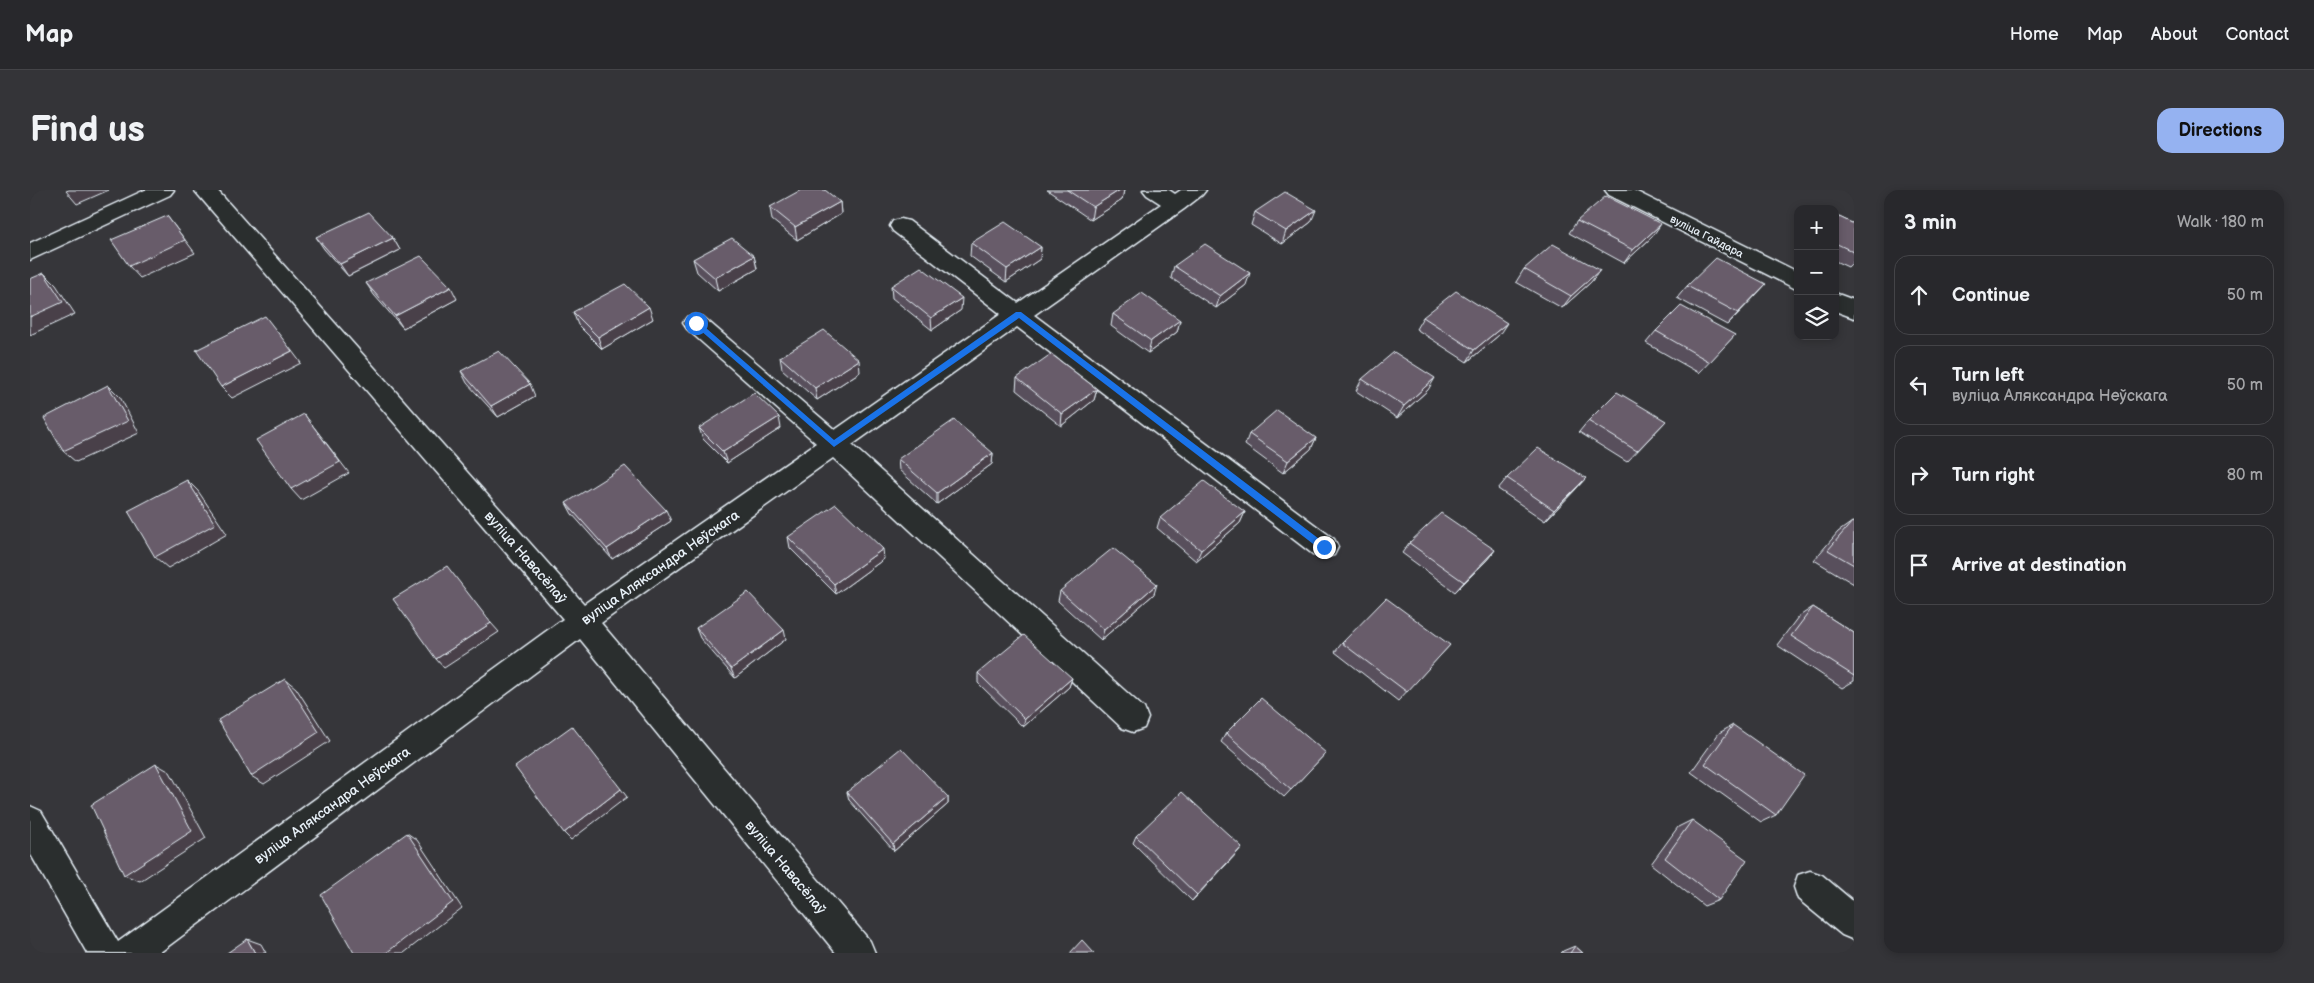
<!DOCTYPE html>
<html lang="en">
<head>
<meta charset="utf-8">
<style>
	body { margin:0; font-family:"Balsamiq Sans",sans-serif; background:#343438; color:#f1f3f6 }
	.controls { position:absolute; right:15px; top:15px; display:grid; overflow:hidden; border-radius:10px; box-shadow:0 2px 8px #0003 }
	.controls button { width:45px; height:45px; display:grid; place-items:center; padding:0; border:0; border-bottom:1px solid #444448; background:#28282c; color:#f1f3f6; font:25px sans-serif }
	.stop { position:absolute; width:15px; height:15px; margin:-11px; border:4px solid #1a73e8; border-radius:50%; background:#fff }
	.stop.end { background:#1a73e8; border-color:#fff; box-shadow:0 1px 5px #0008 }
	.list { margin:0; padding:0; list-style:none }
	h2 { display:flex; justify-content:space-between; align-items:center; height:65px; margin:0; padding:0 20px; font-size:21px }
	h2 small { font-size:16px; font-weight:400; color:#a5a6a9 }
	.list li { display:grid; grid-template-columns:32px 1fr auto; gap:15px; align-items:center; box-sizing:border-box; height:80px; margin:0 10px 10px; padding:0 10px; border:1px solid #444448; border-radius:15px }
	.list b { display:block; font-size:19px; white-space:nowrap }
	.list p { margin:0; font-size:16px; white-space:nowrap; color:#a5a6a9 }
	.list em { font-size:16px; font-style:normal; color:#a5a6a9 }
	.icon { flex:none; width:28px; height:28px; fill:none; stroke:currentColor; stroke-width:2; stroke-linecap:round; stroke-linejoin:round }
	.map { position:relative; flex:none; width:1824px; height:763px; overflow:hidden; border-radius:15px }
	header { display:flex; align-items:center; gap:30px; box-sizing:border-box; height:70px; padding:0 25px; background:#28282c; border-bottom:1px solid #444448 }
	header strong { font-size:24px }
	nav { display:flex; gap:28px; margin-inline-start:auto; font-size:18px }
	.intro { display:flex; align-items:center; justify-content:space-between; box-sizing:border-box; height:120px; padding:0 30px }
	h1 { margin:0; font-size:35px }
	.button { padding:12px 22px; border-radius:15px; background:#95b2f1; color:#111; font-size:18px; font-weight:700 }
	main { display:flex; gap:30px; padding:0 30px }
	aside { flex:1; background:#28282c; border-radius:15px; box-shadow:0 2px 8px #0003 }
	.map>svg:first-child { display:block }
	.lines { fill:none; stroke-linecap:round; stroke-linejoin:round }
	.minor-casing { stroke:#e8f1f8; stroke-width:3 }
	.minor { fill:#2a2d2e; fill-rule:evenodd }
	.wall { fill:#594f5b; stroke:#e8f1f8 }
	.shaded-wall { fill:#49404a; stroke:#e8f1f8 }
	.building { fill:#685c6a; stroke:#e8f1f8 }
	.route { fill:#1a73e8 }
	.labels { text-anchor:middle; stroke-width:4; stroke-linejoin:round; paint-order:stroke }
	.far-street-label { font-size:11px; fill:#e8f1f8; stroke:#2a2d2e }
	.street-label { font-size:14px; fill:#e8f1f8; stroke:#2a2d2e }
</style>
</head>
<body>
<header>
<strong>Map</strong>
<nav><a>Home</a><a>Map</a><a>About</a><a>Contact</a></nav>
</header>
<div class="intro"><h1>Find us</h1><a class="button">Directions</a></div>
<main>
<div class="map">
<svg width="1824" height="763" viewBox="0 0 1824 763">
	<rect width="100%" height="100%" fill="#36363a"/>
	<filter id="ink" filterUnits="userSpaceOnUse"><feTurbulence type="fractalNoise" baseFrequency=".02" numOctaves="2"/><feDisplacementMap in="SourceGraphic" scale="10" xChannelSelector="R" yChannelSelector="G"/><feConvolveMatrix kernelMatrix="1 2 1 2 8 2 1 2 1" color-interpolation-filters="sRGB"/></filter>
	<g filter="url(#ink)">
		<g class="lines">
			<!-- minor casing -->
			<g class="minor-casing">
				<g id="minor">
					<polygon points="115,0 144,0 140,5 0,70 0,53"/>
					<polygon points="164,0 187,0 554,414 786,253 657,139 653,133 657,127 665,125 673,127 805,240 971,124 863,41 860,36 863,31 871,29 879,31 988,113 1131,14 1117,5 1113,0 1139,0 1145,4 1151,0 1176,0 1172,5 1154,19 1004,125 1304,349 1308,357 1304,365 1294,368 1284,365 987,137 822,255 1114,518 1118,528 1114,538 1103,542 1092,538 803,268 571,433 840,751 845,763 806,763 550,449 129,763 57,763 0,663 0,616 11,621 88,752 533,429"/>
					<polygon points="1575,0 1603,0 1768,82 1768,100 1579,5"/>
					<polygon points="1805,103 1824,110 1824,128 1805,121"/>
					<polygon points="1780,681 1792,685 1824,712 1824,750 1812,745 1768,709 1764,697 1768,685"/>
				</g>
			</g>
			<!-- minor -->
			<use href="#minor" class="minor"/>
		</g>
		<!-- wall -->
		<g class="wall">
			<polygon points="1017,0 1094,0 1092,10 1061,30"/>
			<polygon points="810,12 811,24 767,50 742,30 740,17"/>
			<polygon points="1225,22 1281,32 1252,54 1221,35"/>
			<polygon points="1805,25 1824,34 1824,71 1818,77 1805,71"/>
			<polygon points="1547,31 1622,47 1594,73 1539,43"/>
			<polygon points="286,47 363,48 370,60 318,86 294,59"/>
			<polygon points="941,53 1011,57 1010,69 976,92 940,66"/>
			<polygon points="724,66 727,79 688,101 667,82 663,69"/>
			<polygon points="1144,76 1216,95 1186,118 1141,88"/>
			<polygon points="1494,79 1570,80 1561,92 1532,118 1486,92"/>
			<polygon points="336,93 427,109 373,138 344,105"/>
			<polygon points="861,96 931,120 902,140 862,108"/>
			<polygon points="1657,96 1725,106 1697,135 1647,108"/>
			<polygon points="543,122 623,129 572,159 548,135"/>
			<polygon points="1083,124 1150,130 1147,142 1118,163 1081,136"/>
			<polygon points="1393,127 1469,145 1437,172 1386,139"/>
			<polygon points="1626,141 1705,145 1669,183 1616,153"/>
			<polygon points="750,167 830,182 787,210 752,179"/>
			<polygon points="431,181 505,206 468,227 437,193"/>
			<polygon points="987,188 1067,199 1064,210 1031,236 986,200"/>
			<polygon points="1332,189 1398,200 1367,228 1326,201"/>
			<polygon points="1558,231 1636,231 1597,272 1549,242"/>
			<polygon points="669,238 751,238 697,273 673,249"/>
			<polygon points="1219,244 1286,248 1281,259 1253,283 1215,255"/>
			<polygon points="963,263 962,274 907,314 869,280 868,269"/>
			<polygon points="1477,288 1546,299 1515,331 1468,299"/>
			<polygon points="536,313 641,331 582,369 542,324"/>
			<polygon points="1215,322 1210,333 1166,371 1127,338 1130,328"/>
			<polygon points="1822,332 1824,333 1824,394 1784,370 1808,342"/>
			<polygon points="758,347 854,369 806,404 760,358"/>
			<polygon points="1379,353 1465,360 1456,371 1425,402 1372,363"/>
			<polygon points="1030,401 1124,404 1071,450 1028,411"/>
			<polygon points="1783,417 1824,443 1824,491 1812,498 1747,455 1768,427"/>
			<polygon points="666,438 756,449 705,488 670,448"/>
			<polygon points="1312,453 1420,455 1368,511 1305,462"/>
			<polygon points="948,483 1042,488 1039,497 993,537 948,493"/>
			<polygon points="1703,535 1746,625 1731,632 1661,582 1689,543"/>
			<polygon points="1196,543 1296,563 1254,607 1191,552"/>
			<polygon points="817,602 918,607 918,614 864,661 819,610"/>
			<polygon points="1662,630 1689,710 1674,716 1621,674 1648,637"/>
			<polygon points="1106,646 1206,664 1162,711 1103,653"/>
			<polygon points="1545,756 1553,763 1531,763 1533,761"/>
		</g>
		<!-- shaded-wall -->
		<g class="shaded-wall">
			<polygon points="39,0 79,0 47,14 36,1"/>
			<polygon points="1090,0 1094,0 1092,10 1061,30 1063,17"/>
			<polygon points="810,12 811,24 767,50 765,37"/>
			<polygon points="1286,20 1281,32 1252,54 1256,41"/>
			<polygon points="137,26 165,63 110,88 99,76"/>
			<polygon points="1631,34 1622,47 1594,73 1603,60"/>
			<polygon points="363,48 370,60 318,86 310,74"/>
			<polygon points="1011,57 1010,69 976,92 977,79"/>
			<polygon points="724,66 727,79 688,101 685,88"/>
			<polygon points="1570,80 1561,92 1532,118 1541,106"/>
			<polygon points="14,83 26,95 45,124 0,145 0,127"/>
			<polygon points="1220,83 1216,95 1186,118 1190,106"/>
			<polygon points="1736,94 1725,106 1697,135 1708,123"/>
			<polygon points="421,97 427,109 373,138 365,126"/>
			<polygon points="932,108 931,120 902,140 901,128"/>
			<polygon points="619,117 623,129 572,159 568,147"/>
			<polygon points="1150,130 1147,142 1118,163 1121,151"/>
			<polygon points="1477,133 1469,145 1437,172 1444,160"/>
			<polygon points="262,161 271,173 202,208 191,197"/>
			<polygon points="829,170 830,182 787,210 785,198"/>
			<polygon points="1405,188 1398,200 1367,228 1374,216"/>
			<polygon points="500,194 505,206 468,227 461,216"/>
			<polygon points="78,195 90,207 109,243 46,272 33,261"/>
			<polygon points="1067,199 1064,210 1031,236 1032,224"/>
			<polygon points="274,224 319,283 271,310 261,299"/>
			<polygon points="749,227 751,238 697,273 693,262"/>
			<polygon points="1286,248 1281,259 1253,283 1258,271"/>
			<polygon points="963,263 962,274 907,314 907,303"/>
			<polygon points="1556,288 1546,299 1515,331 1524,320"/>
			<polygon points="157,290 168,301 197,344 138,378 125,367"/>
			<polygon points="636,320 641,331 582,369 577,359"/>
			<polygon points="1215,322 1210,333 1166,371 1171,360"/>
			<polygon points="853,359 854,369 806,404 804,394"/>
			<polygon points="1465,360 1456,371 1425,402 1434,392"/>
			<polygon points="1127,394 1124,404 1071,450 1074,440"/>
			<polygon points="461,433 469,442 414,478 406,469"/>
			<polygon points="754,440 756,449 705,488 701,479"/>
			<polygon points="1042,488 1039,497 993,537 995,529"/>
			<polygon points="255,489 266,498 300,551 234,594 221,586"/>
			<polygon points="126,574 140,582 176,648 110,691 94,685"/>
			<polygon points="591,599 597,607 541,650 534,643"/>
			<polygon points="918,607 918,614 864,661 863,654"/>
			<polygon points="377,643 387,650 432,718 374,763 356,763"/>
			<polygon points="1212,657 1206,664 1162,711 1167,705"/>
			<polygon points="217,749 231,754 236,763 225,763"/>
		</g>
		<!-- building -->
		<g class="building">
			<polygon points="771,0 795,0 810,12 765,37 740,17"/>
			<polygon points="1037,0 1090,0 1063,17"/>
			<polygon points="1255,2 1286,20 1256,41 1225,22"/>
			<polygon points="1576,6 1631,34 1603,60 1547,31"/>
			<polygon points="339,22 363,48 310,74 286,47"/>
			<polygon points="1805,25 1824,34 1824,62 1805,53"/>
			<polygon points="137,26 155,50 99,76 81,50"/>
			<polygon points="975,32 1011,57 977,79 941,53"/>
			<polygon points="702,48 724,66 685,88 663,69"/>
			<polygon points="1175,54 1220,83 1190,106 1144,76"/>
			<polygon points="1523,54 1570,80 1541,106 1494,79"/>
			<polygon points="391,66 421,97 365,126 336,93"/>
			<polygon points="1686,68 1736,94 1708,123 1657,96"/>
			<polygon points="891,77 932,108 901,128 861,96"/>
			<polygon points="14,83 33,112 0,127 0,89"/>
			<polygon points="595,94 619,117 568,147 543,122"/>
			<polygon points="1426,101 1477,133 1444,160 1393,127"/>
			<polygon points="1112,103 1150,130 1121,151 1083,124"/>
			<polygon points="1651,116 1705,145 1680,172 1626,141"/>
			<polygon points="235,126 262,161 191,197 166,160"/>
			<polygon points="794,140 829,170 785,198 750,167"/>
			<polygon points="469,161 500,194 461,216 431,181"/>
			<polygon points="1364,162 1405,188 1374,216 1332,189"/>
			<polygon points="1021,164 1067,199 1032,224 987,188"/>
			<polygon points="78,195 98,231 33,261 14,228"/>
			<polygon points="1587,202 1636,231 1607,261 1558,231"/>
			<polygon points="724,203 749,227 693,262 669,238"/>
			<polygon points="1247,220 1286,248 1258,271 1219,244"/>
			<polygon points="274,224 310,272 261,299 226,250"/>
			<polygon points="924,230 963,263 907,303 868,269"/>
			<polygon points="1508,258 1556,288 1524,320 1477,288"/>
			<polygon points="595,276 636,320 577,359 536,313"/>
			<polygon points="157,290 185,334 125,367 98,321"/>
			<polygon points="1174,291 1215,322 1171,360 1130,328"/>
			<polygon points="806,314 853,359 804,394 758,347"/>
			<polygon points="1411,323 1465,360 1434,392 1379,353"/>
			<polygon points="1822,332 1824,333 1824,375 1798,360"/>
			<polygon points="1083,358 1127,394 1074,440 1030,401"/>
			<polygon points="417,376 461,433 406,469 363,409"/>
			<polygon points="718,402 754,440 701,479 666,438"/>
			<polygon points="1356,408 1420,455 1377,502 1312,453"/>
			<polygon points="1783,417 1824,443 1824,486 1761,446"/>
			<polygon points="994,445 1042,488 995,529 948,483"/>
			<polygon points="255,489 289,542 221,586 188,530"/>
			<polygon points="1231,508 1296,563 1261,600 1196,543"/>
			<polygon points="1703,535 1774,585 1746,625 1675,574"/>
			<polygon points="542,536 591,599 534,643 485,577"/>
			<polygon points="871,558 918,607 863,654 817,602"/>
			<polygon points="126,574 162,641 94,685 61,615"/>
			<polygon points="1152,602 1212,657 1167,705 1106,646"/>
			<polygon points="1662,630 1717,670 1689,710 1635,668"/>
			<polygon points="377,643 423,712 356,763 324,763 291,705"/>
			<polygon points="217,749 225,763 197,763"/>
			<polygon points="1052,750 1064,763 1040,763"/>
			<polygon points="1545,756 1553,763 1540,763"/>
		</g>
	</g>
	<!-- route -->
	<polygon class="route" points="986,122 991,122 1297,355 1297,360 1291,360 989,128 804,257 662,133 668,131 804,250"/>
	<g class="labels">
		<!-- far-street labels -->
		<g class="far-street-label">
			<text transform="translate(1677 46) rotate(27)" y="4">вуліца Гайдара</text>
		</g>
		<!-- street labels -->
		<g class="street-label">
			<text transform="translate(496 367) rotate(49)" y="5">вуліца Навасёлаў</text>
			<text transform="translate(630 377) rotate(-35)" y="5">вуліца Аляксандра Неўскага</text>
			<text transform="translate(302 615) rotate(-36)" y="5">вуліца Аляксандра Неўскага</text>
			<text transform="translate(756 677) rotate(50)" y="5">вуліца Навасёлаў</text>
		</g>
	</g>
</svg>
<div class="controls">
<button>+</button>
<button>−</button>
<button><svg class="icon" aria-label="layers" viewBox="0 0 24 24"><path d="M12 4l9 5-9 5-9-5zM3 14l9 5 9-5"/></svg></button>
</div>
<div class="stop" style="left:666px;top:133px"></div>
<div class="stop end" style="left:1294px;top:357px"></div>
</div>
<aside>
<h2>3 min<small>Walk · 180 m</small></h2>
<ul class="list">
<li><svg class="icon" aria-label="ahead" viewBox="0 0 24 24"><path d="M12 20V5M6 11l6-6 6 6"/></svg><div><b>Continue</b></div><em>50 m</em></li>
<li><svg class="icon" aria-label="left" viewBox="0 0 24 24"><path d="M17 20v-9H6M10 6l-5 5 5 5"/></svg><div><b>Turn left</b><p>вуліца Аляксандра Неўскага</p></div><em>50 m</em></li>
<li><svg class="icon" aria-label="right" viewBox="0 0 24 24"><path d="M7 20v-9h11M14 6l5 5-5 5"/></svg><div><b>Turn right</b></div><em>80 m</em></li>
<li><svg class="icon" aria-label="arrive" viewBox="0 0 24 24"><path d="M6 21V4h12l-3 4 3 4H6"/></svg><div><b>Arrive at destination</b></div></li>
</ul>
</aside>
</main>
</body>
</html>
